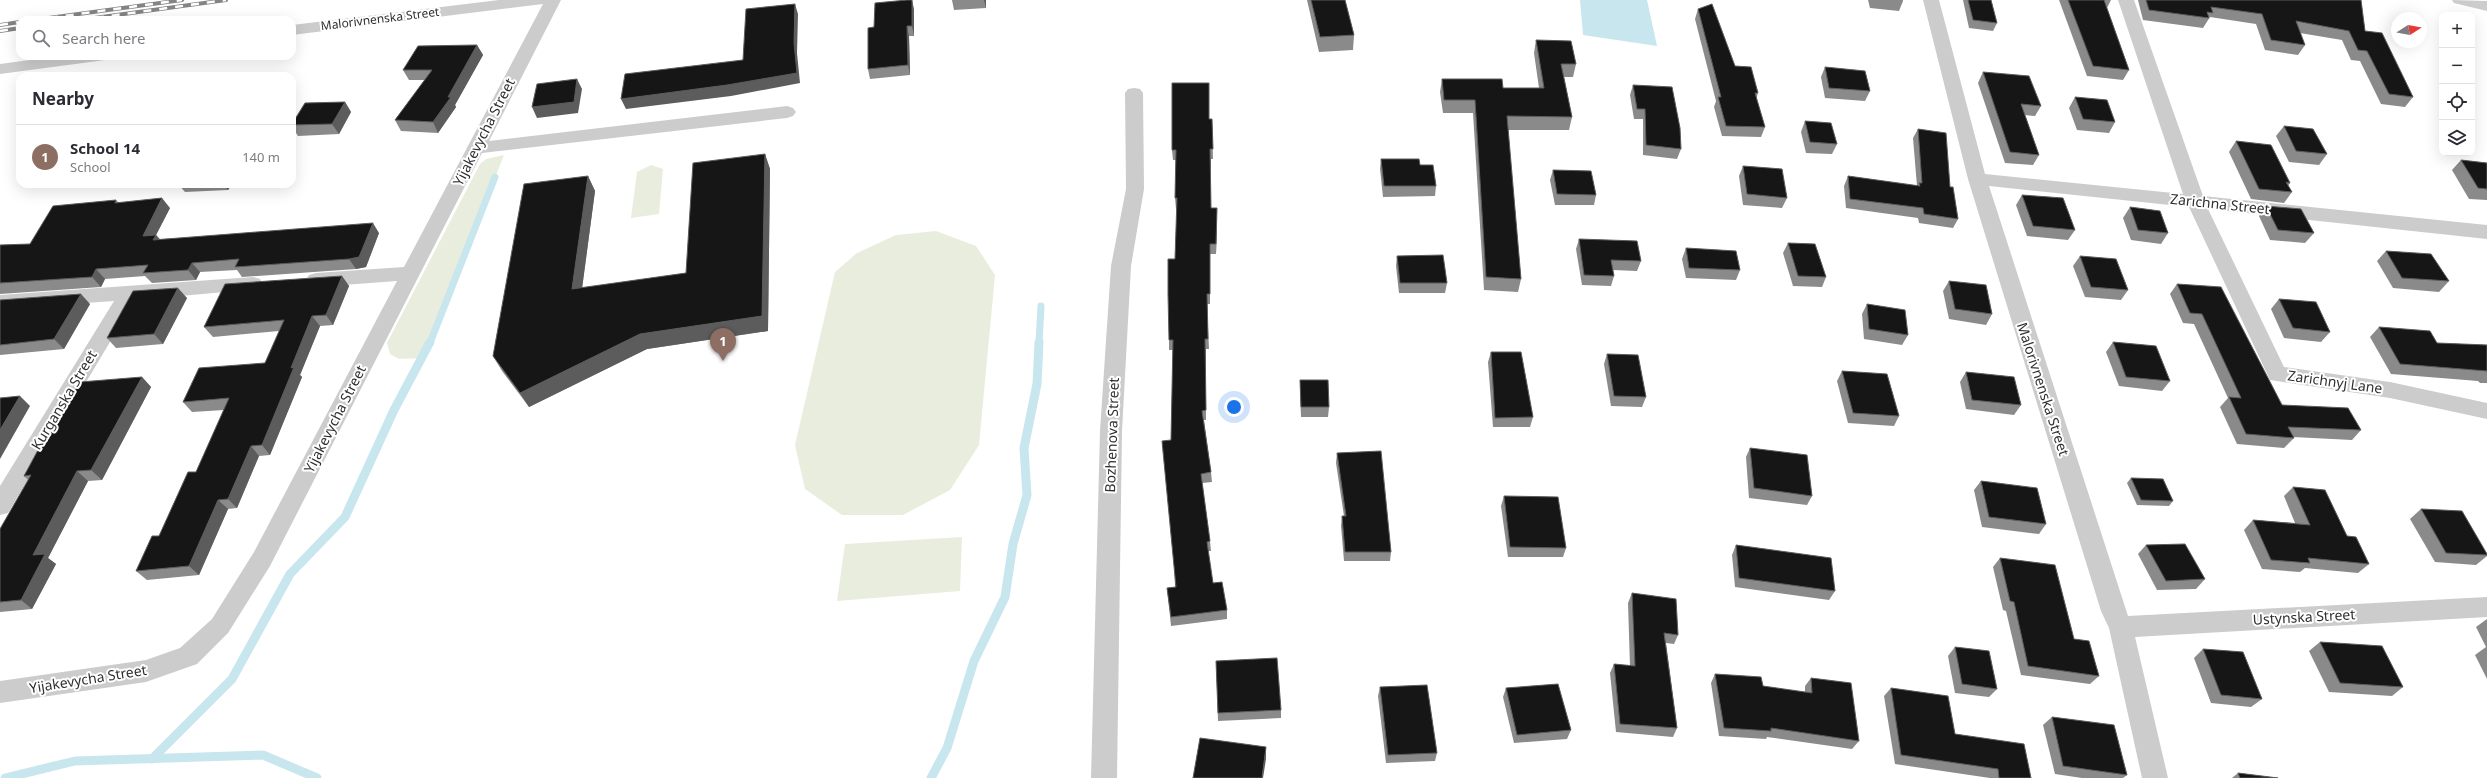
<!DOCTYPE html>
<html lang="en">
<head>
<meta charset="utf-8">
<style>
	body { margin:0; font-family:"Noto Sans",sans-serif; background:#f7f7f7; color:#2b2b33 }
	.controls { position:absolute; right:12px; top:12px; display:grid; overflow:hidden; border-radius:8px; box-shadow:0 4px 16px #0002 }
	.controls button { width:36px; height:36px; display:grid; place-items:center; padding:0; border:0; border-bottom:1px solid #e1e1e2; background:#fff; color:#2b2b33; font:20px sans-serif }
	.compass { position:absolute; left:2391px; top:12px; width:36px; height:36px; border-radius:50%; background:#fff; box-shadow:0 4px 16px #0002; rotate:79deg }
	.you { position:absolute; left:1234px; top:407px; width:14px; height:14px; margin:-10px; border:3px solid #fff; border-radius:50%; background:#1a73e8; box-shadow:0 0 0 6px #1a73e833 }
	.badge { display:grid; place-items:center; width:26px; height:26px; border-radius:50%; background:#0f766e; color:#fff; font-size:13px; font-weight:700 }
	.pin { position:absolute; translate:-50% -33px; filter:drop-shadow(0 1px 2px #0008) }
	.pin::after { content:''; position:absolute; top:21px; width:14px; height:12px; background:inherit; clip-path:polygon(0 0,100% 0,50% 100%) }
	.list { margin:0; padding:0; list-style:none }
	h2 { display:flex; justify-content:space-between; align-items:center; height:52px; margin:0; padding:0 16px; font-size:17px }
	h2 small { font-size:13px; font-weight:400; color:#7c7c81 }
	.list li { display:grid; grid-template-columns:26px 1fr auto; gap:12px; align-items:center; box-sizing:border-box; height:64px; padding:0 16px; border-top:1px solid #e1e1e2 }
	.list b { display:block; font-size:15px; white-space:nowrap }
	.list p { margin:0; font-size:13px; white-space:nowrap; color:#7c7c81 }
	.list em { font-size:13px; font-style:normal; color:#7c7c81 }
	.icon { flex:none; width:22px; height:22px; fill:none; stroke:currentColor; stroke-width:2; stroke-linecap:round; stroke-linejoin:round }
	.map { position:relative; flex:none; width:2487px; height:778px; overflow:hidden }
	.search { position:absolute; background:#fff; box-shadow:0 4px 16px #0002; left:16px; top:16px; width:280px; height:44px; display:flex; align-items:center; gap:10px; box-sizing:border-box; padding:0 14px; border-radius:12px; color:#7c7c81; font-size:15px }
	.panel { position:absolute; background:#fff; box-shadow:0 4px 16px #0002; left:16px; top:72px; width:280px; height:116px; border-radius:12px }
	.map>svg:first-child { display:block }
	.green { fill:#e9eddd }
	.water { fill:#c8e6ee }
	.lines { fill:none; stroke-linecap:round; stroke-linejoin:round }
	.stream-far1 { stroke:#c8e6ee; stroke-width:7 }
	.stream { stroke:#c8e6ee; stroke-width:9 }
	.street { fill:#ccc; fill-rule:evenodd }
	.rail-casing { stroke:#848484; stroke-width:4 }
	.rail { stroke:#fff; stroke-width:2.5; stroke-dasharray:8; stroke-linecap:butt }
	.wall { fill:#8a8a8a }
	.shaded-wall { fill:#5c5c5c }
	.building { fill:#161616; stroke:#5c5c5c }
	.labels { text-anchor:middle; stroke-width:4; stroke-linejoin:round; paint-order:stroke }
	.far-street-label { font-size:12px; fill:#2f2f2f; stroke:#fff }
	.street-label { font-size:14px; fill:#2f2f2f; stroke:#fff }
</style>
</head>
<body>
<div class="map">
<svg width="2487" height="778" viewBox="0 0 2487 778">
	<rect width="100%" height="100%" fill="#fff"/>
	<!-- green -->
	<g class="green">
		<polygon points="504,155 424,358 399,359 390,354 387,343 480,164 486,159"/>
		<polygon points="651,165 663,169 659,214 631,218 637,172"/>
		<polygon points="936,231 976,246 995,275 979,445 950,490 903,515 842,515 805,489 795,445 835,272 857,253 896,235"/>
		<polygon points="962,537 960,591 837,601 845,544"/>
	</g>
	<!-- water -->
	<polygon class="water" points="1580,0 1647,0 1657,46 1583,35"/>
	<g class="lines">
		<!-- stream-far1 -->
		<g class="stream-far1">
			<polyline points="430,343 495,177"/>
			<polyline points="1039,343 1041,306"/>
		</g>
		<!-- stream -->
		<g class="stream">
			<polyline points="152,759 232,679 290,574 345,517 394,410 430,342"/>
			<polyline points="5,778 75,761 263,755 317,778"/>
			<polyline points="931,778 947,748 974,661 1005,597 1013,544 1027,495 1024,448 1037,384 1039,342"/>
		</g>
		<!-- street -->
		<g class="street">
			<polygon points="499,0 561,0 489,141 787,106 793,108 796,112 793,116 787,118 482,153 270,566 228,633 197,664 146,682 0,703 0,681 146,660 180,648 212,619 254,552 397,281 316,287 309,285 306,280 309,275 316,273 404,267 543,4 292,35 292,25"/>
			<polygon points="1923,0 1939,0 1985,174 2183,194 2118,0 2134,0 2203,196 2487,225 2487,239 2208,209 2284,367 2390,382 2487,403 2487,419 2390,398 2270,380 2189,207 1989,186 2128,616 2487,597 2487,617 2135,637 2168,778 2142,778 2109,628 2101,611 1968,179"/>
			<polygon points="2452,0 2487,1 2487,11 2454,3"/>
			<polygon points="59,56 106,56 104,60 98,61 0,74 0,64"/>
			<polygon points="1134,88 1140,89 1143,93 1144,189 1131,266 1122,431 1117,778 1091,778 1100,431 1111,266 1126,189 1125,93 1128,89"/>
			<polygon points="253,277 260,279 263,284 260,289 135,300 8,513 0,515 0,486 114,301 0,309 0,295"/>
		</g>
		<!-- rail casing -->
		<g class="rail-casing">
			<g id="rail">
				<polyline points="34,20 182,0"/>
				<polyline points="80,20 226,0"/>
				<polyline points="0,25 20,22"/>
				<polyline points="0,31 20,28"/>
			</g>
		</g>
		<!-- rail -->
		<use href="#rail" class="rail"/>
	</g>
	<!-- wall -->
	<g class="wall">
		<polygon points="912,0 914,10 914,36 909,36 910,75 870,79 868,69 874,27"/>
		<polygon points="952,0 986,0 986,8 954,10"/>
		<polygon points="1307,0 1345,0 1354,35 1353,50 1319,52"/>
		<polygon points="1868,0 1903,0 1903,1 1899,11 1870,8"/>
		<polygon points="1963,0 1991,0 1997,23 1993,31 1969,28"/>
		<polygon points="2059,0 2111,0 2107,8 2129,70 2123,80 2087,76"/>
		<polygon points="2138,0 2361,0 2365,31 2413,97 2405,107 2381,104 2360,61 2351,60 2342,40 2300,33 2305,45 2298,55 2265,50 2256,24 2210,17 2203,28 2143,20"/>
		<polygon points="1698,9 1735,66 1758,93 1756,99 1765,127 1761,137 1722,136 1714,107 1716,101 1695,19"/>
		<polygon points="1536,40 1576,64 1573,77 1564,77 1572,117 1569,130 1508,130 1521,279 1518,292 1484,290 1473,113 1443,113 1440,92 1442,79 1503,88 1539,88 1534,53"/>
		<polygon points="477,45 483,55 455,105 456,107 438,133 401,131 395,120 425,80 409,80 403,70"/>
		<polygon points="1825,67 1870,91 1865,101 1825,98 1821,77"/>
		<polygon points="1983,72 2041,106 2035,116 2025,115 2039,155 2033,165 2005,163 1978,83"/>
		<polygon points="1209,83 1209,119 1212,119 1213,159 1211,159 1211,208 1217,208 1217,218 1216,254 1210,254 1210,304 1207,304 1209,349 1206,349 1206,420 1204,420 1211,472 1212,482 1202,483 1210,541 1211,551 1208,551 1213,583 1227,610 1227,619 1171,626 1167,588 1175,587 1171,440 1173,350 1169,350 1169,340 1175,259 1177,209 1176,209 1175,198 1176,160 1173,160 1172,150"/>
		<polygon points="1633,85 1681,149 1677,159 1643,155 1643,119 1634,119 1630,95"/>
		<polygon points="2075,97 2115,122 2109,133 2077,130 2069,108"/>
		<polygon points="345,102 351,112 339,134 298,136 292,127 292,124"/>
		<polygon points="1805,121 1837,144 1832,154 1806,153 1801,132"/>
		<polygon points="2284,126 2327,154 2319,165 2289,162 2276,136"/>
		<polygon points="1918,129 1950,187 1958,219 1953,228 1919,223 1918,218 1846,208 1844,186 1848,176 1917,186 1913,138"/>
		<polygon points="2236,141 2290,183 2288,186 2292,192 2284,203 2251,199 2229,152"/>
		<polygon points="765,154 770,169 768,331 647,349 529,407 502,371 493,356 588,176 595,191 582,288 686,273"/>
		<polygon points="1381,159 1420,165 1436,186 1435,196 1383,197 1380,169"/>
		<polygon points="2461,160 2487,163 2487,200 2469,199 2452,170"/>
		<polygon points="1743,166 1787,198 1782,208 1743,205 1739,176"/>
		<polygon points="1553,170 1596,195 1594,205 1555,205 1550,180"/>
		<polygon points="178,184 232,184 228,190 185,192"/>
		<polygon points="2022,195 2075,230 2068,240 2027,236 2016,205"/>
		<polygon points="116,200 118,202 170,208 156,235 160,239 379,233 366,267 356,269 242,277 237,270 200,272 196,280 152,283 145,276 105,279 101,287 0,294 0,245 30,244"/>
		<polygon points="2266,206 2314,233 2305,243 2270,240 2259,216"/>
		<polygon points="2130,207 2168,233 2161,244 2131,240 2123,218"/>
		<polygon points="1579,239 1641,261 1637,271 1613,270 1614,276 1611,286 1582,285 1576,249"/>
		<polygon points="1788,243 1826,277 1822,287 1793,286 1783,253"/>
		<polygon points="1686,248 1740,270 1736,280 1686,278 1682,259"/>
		<polygon points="2386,251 2449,281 2439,292 2393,288 2377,261"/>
		<polygon points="1397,256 1447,283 1445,293 1399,293 1396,266"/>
		<polygon points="2080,256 2128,290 2121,300 2085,297 2073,266"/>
		<polygon points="342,276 349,286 333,325 320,326 300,375 302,377 270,455 259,456 237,508 228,509 199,575 147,580 136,571 159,536 196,472 224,410 192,412 183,402 265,363 279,331 213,337 204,327"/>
		<polygon points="1949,281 1992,314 1986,325 1949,319 1943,291"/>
		<polygon points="2177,284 2282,405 2361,430 2352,440 2293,437 2294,438 2284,448 2237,444 2220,407 2228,398 2194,324 2183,323 2170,294"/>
		<polygon points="187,298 163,344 116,348 107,338"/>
		<polygon points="2279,299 2330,332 2321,342 2284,338 2271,309"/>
		<polygon points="0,300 90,304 64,349 0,355"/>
		<polygon points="1867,304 1908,335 1902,345 1864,339 1862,314"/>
		<polygon points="2379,327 2437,343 2487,345 2487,383 2480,383 2478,381 2391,374 2370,337"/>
		<polygon points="2113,342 2170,381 2162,391 2119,386 2106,352"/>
		<polygon points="1491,352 1533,417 1530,427 1493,427 1488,362"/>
		<polygon points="1607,354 1646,397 1642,407 1611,406 1604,364"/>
		<polygon points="1842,371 1899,416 1894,426 1848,423 1837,381"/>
		<polygon points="1966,372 2021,405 2014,415 1966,409 1960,382"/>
		<polygon points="142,377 151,387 102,480 88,481 48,558 56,564 32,609 0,612 0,529 28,480 24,476 49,437"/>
		<polygon points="1300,380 1329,407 1328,417 1301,417 1300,390"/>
		<polygon points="1750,448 1812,496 1807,505 1749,498 1746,457"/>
		<polygon points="1337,453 1391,552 1390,561 1344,561 1341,526 1342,516 1344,516 1336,463"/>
		<polygon points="2131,478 2173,501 2169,506 2137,505 2127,483"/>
		<polygon points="1981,481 2046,524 2039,534 1982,527 1974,490"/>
		<polygon points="2293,487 2347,536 2369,564 2358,573 2305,568 2300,572 2262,569 2244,530 2253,520 2295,523 2284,496"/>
		<polygon points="1504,496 1566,548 1563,557 1508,557 1501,506"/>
		<polygon points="2421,509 2487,554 2487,556 2476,565 2435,562 2410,519"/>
		<polygon points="1736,545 1835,591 1829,600 1735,587 1732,555"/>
		<polygon points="2146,545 2205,579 2196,589 2157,590 2138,554"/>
		<polygon points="2000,558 2099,676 2090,684 2021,675 2006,611 2003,610 1993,567"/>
		<polygon points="1632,593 1678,635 1674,644 1666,643 1677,728 1673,737 1616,732 1610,673 1614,664 1630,666 1628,603"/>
		<polygon points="2487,619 2487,679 2475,655 2486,647 2476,627"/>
		<polygon points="2320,642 2403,687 2392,696 2329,692 2309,651"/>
		<polygon points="1955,647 1997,689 1989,697 1955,693 1948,656"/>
		<polygon points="2203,649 2262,699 2251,707 2211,703 2194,658"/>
		<polygon points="1216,661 1281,710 1281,718 1218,721"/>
		<polygon points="1715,674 1763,686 1805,692 1805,686 1811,678 1859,741 1852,749 1767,737 1766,739 1719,736 1711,683"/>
		<polygon points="1380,687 1437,753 1435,761 1386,763 1378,696"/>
		<polygon points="1506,688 1571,730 1567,739 1514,743 1503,697"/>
		<polygon points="1891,688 1955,734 2031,778 1990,778 1895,764 1884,696"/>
		<polygon points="2052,717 2127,775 2123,778 2082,778 2055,774 2043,725"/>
		<polygon points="2238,773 2278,778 2232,778"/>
	</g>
	<!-- shaded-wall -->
	<g class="shaded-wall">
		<polygon points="912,0 914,10 914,36 912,26"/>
		<polygon points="984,0 986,0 986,8"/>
		<polygon points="795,4 798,14 797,53 800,83 731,96 626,109 621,99 794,43"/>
		<polygon points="907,26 909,36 910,75 908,65"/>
		<polygon points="477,45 483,55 455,105 456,107 438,133 433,122"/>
		<polygon points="577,79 582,89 578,113 537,118 532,107"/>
		<polygon points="345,102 351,112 339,134 332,124"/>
		<polygon points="765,154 770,169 768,331 647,349 529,407 520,393 640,334 762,316"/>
		<polygon points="588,176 595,191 580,304 572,289"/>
		<polygon points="223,184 232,184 228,190"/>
		<polygon points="162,198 170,208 156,235 164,245 143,236"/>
		<polygon points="1217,208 1217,218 1216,254 1216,244"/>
		<polygon points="373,223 379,233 366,267 356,269 349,259"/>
		<polygon points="192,263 200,272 196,280 188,270"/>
		<polygon points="96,269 105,279 101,287 92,277"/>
		<polygon points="342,276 349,286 333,325 326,315"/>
		<polygon points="178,288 187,298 163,344 154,334"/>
		<polygon points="81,294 90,304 64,349 54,339"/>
		<polygon points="312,316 320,326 300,375 302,377 270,455 262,445 291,368"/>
		<polygon points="142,377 151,387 102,480 91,470"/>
		<polygon points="20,396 30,406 0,459 0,430"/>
		<polygon points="251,446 259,456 237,508 228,499"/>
		<polygon points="77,471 88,481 48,558 56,564 32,609 21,600 33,555"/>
		<polygon points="218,500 228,509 199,575 189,566"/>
		<polygon points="1266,747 1266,759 1263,778 1262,778"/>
	</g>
	<!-- building -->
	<g class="building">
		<polygon points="907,0 912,0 912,26 907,26 908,65 868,69 868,28 874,27 875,3"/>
		<polygon points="1311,0 1345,0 1354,35 1320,37"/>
		<polygon points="1968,0 1991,0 1997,23 1973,20"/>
		<polygon points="2068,0 2104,0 2129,70 2093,66"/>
		<polygon points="2146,0 2361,0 2365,31 2382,33 2413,97 2389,94 2367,51 2358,50 2349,31 2296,21 2305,45 2271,40 2262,14 2211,7 2213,13 2207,12 2209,18 2149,10"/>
		<polygon points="795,4 794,43 797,73 727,85 621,99 625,74 743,60 746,9"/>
		<polygon points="1712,4 1735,66 1751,67 1758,93 1755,93 1765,127 1726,126 1718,97 1721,97 1698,9"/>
		<polygon points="1536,40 1571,41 1576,64 1561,64 1572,117 1507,116 1521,279 1486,277 1475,100 1444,100 1442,79 1502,79 1503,88 1544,88"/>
		<polygon points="477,45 448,97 451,97 433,122 395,120 432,70 403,70 418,46"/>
		<polygon points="1825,67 1865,71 1870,91 1829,88"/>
		<polygon points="1983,72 2029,76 2041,106 2021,104 2039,155 2010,152"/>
		<polygon points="577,79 574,102 532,107 537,84"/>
		<polygon points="1172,83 1209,83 1209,119 1212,119 1213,149 1210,149 1211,208 1217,208 1216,244 1210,244 1210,294 1207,294 1208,339 1205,339 1206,410 1202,411 1211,472 1201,474 1210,541 1207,542 1213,583 1222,582 1227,610 1171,617 1167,588 1176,587 1162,441 1171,440 1173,340 1169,340 1168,294 1168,259 1175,259 1177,198 1175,198 1176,150 1172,150"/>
		<polygon points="1633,85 1672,87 1680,128 1681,149 1646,145 1645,109 1637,109"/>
		<polygon points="2075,97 2107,100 2115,122 2083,119"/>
		<polygon points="345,102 332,124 292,125 292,124 305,103"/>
		<polygon points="1805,121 1831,123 1837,144 1810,142"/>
		<polygon points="2284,126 2313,129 2327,154 2296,151"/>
		<polygon points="1918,129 1946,133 1950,187 1953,187 1958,219 1924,214 1923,208 1850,199 1848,176 1920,186 1919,183 1922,183"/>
		<polygon points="2236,141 2271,145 2290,183 2286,182 2292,192 2259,189"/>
		<polygon points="765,154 762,316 640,334 520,393 493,356 524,184 588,176 572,289 686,273 693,163"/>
		<polygon points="1381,159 1419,159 1420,165 1433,165 1436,186 1384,186"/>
		<polygon points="2461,160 2487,163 2487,189 2478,188"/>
		<polygon points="1743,166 1782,169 1787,198 1747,194"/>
		<polygon points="1553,170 1591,171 1596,195 1557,194"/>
		<polygon points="2022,195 2063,198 2075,230 2033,226"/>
		<polygon points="162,198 143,236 156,235 153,240 373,223 359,257 349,259 235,267 239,259 192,263 188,270 143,273 148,265 96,269 92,277 0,283 0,245 30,244 53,206 116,200 115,203"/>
		<polygon points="2266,206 2301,209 2314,233 2278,230"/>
		<polygon points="2130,207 2160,211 2168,233 2138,230"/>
		<polygon points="1579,239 1637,241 1641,261 1611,260 1614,276 1584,275"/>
		<polygon points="1788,243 1815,244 1826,277 1798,276"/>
		<polygon points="1686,248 1736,251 1740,270 1689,268"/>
		<polygon points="2386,251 2431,254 2449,281 2402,278"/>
		<polygon points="1443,255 1447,283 1400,283 1397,256"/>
		<polygon points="2080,256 2116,259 2128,290 2091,287"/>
		<polygon points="342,276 326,315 312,316 291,368 294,367 262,445 251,446 228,499 218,500 189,566 136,571 152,536 159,536 188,472 196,472 229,398 183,402 199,368 265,363 284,320 204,327 225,284"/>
		<polygon points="1949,281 1986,285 1992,314 1955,309"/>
		<polygon points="2177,284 2221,287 2282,405 2348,408 2361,430 2288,427 2294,438 2246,434 2229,397 2241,398 2202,314 2190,313"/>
		<polygon points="178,288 154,334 107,338 133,291"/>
		<polygon points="81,294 54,339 0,345 0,300"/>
		<polygon points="2279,299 2316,302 2330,332 2293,328"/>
		<polygon points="1867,304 1905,310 1908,335 1869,329"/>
		<polygon points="2379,327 2430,331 2437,343 2487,345 2487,371 2400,364"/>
		<polygon points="2113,342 2156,346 2170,381 2126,377"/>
		<polygon points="1491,352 1521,352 1533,417 1495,418"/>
		<polygon points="1607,354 1638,355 1646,397 1614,396"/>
		<polygon points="1842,371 1887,374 1899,416 1853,413"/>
		<polygon points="1966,372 2014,377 2021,405 1972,400"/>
		<polygon points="142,377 91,470 77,471 33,555 45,554 21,600 0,602 0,529 31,475 24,476 45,437 49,437 80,382"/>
		<polygon points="1300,380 1328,380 1329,407 1301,407"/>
		<polygon points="20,396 0,430 0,398"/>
		<polygon points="1750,448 1807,455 1812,496 1754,488"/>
		<polygon points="1381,451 1391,552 1345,552 1342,516 1346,516 1337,453"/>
		<polygon points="2131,478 2163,479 2173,501 2141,500"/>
		<polygon points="1981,481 2037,488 2046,524 1989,517"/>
		<polygon points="2293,487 2325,490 2347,536 2356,537 2369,564 2308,558 2310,563 2271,560 2253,520 2310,525"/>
		<polygon points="1504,496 1558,497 1566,548 1510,547"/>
		<polygon points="2421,509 2462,511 2487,554 2487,555 2446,553"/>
		<polygon points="2185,544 2205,579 2166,581 2146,545"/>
		<polygon points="1736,545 1831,558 1835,591 1739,578"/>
		<polygon points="2000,558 2055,565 2074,639 2089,641 2099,676 2028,666 2014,602 2010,601"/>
		<polygon points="1632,593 1676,599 1678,635 1664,633 1677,728 1620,724 1614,664 1635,666"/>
		<polygon points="2320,642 2382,646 2403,687 2340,683"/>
		<polygon points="1955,647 1989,651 1997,689 1962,684"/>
		<polygon points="2203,649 2243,652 2262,699 2221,695"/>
		<polygon points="1277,658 1281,710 1218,713 1216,661"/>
		<polygon points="1715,674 1761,677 1763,686 1812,693 1811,678 1851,683 1859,741 1771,728 1771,731 1724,728"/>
		<polygon points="1558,684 1571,730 1517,735 1506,688"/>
		<polygon points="1427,685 1437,753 1388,755 1380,687"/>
		<polygon points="1891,688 1948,696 1955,734 2024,744 2031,778 1999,778 1998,769 1901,755"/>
		<polygon points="2052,717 2114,725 2127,775 2063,766"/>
		<polygon points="1200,738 1266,747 1262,778 1193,778"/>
		<polygon points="2238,773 2278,778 2240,778"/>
	</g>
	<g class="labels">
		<!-- far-street labels -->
		<g class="far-street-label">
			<text transform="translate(380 19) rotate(-7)" y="4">Malorivnenska Street</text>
		</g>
		<!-- street labels -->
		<g class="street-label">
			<text transform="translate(484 132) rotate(-63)" y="5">Yijakevycha Street</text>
			<text transform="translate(2220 204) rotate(6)" y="5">Zarichna Street</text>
			<text transform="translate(2335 382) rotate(8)" y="5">Zarichnyj Lane</text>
			<text transform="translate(2043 389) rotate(72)" y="5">Malorivnenska Street</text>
			<text transform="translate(64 400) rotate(-59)" y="5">Kurganska Street</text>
			<text transform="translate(335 419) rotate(-63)" y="5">Yijakevycha Street</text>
			<text transform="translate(1112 435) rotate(-88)" y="5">Bozhenova Street</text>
			<text transform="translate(2304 617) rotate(-3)" y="5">Ustynska Street</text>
			<text transform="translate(88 679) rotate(-9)" y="5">Yijakevycha Street</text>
		</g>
	</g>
</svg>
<div class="controls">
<button>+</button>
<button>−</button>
<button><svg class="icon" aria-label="locate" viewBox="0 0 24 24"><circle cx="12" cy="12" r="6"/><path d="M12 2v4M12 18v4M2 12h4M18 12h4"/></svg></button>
<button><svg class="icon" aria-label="layers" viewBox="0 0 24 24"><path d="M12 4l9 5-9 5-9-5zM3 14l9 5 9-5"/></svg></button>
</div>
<svg class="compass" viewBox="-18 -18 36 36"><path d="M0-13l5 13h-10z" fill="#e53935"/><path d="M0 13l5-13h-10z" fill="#7c7c81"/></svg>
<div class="you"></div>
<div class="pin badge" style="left:723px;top:361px;background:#8d6e63">1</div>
<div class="search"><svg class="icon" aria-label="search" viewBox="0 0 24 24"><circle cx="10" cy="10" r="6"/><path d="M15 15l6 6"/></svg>Search here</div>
<section class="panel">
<h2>Nearby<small></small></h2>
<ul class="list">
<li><span class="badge" style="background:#8d6e63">1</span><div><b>School 14</b><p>School</p></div><em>140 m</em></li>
</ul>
</section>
</div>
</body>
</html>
